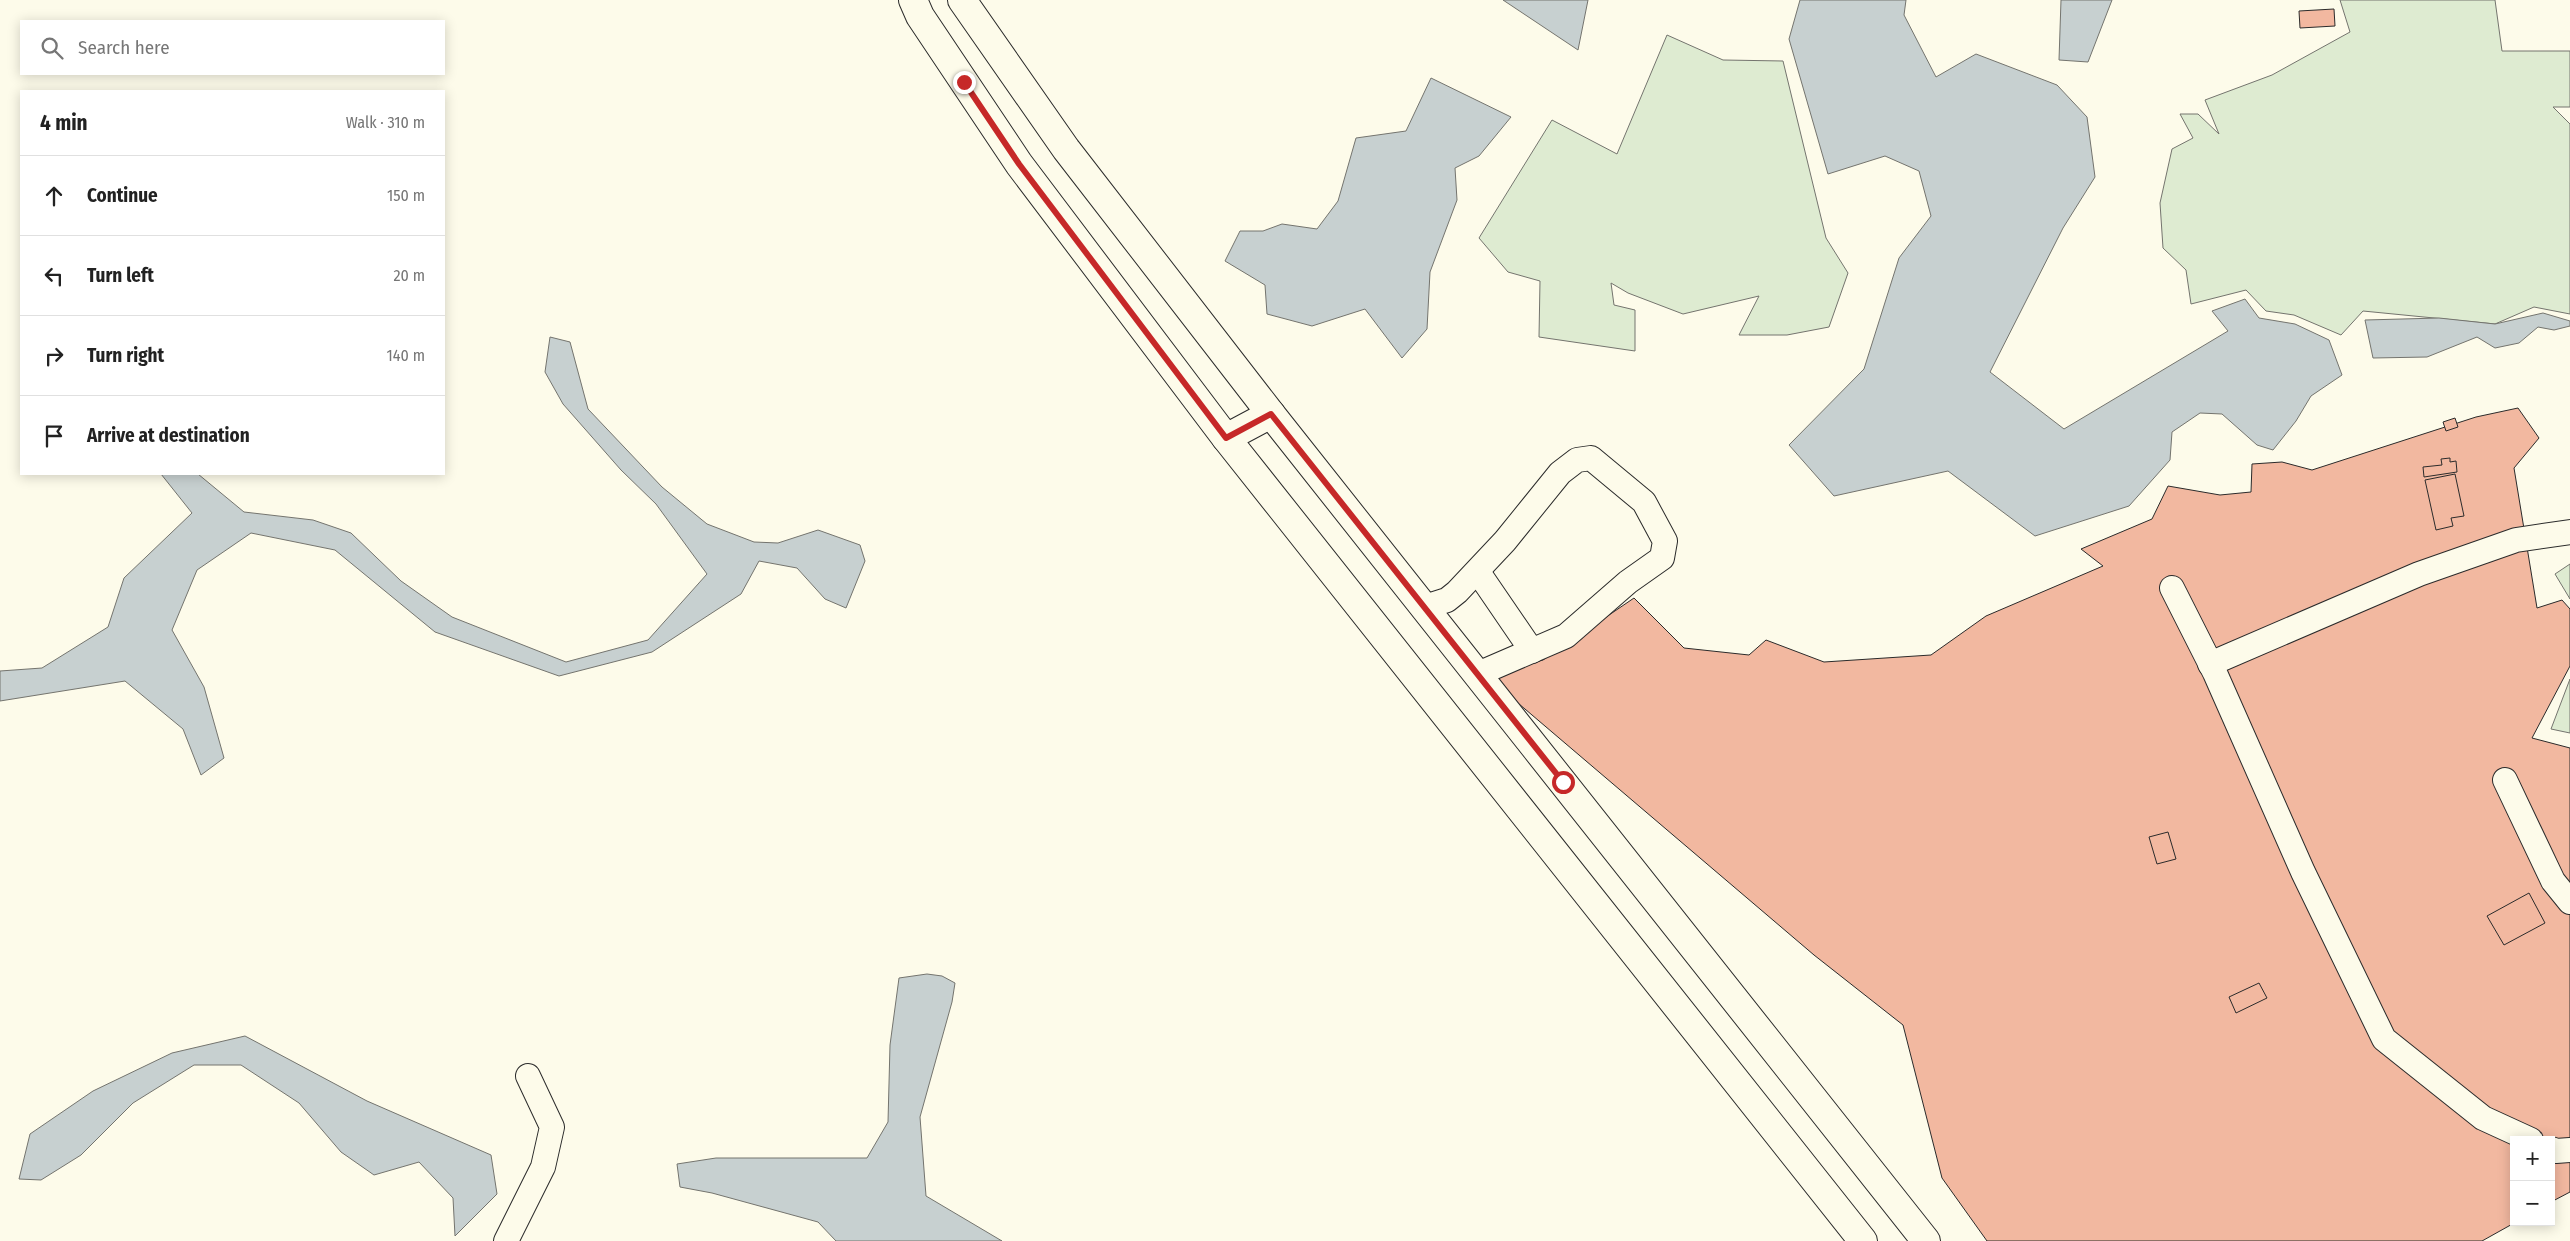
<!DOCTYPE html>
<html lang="en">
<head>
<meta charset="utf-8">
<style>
	body { margin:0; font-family:"Fira Sans Condensed",sans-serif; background:#f2f2f2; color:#222 }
	.controls { position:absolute; right:15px; bottom:15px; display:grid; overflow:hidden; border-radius:0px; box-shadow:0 2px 12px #0003 }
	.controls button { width:45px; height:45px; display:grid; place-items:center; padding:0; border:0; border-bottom:1px solid #e0e0e0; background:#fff; color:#222; font:25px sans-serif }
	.stop { position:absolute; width:15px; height:15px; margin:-11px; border:4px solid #c62828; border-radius:50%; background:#fff }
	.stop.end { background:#c62828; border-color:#fff; box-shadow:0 1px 5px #0008 }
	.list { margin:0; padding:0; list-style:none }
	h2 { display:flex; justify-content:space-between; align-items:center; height:65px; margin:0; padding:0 20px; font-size:21px }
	h2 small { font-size:16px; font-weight:400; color:#767676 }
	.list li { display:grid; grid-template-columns:32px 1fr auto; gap:15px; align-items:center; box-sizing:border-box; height:80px; padding:0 20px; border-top:1px solid #e0e0e0 }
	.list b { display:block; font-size:19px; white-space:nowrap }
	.list em { font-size:16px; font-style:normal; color:#767676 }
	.icon { flex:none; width:28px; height:28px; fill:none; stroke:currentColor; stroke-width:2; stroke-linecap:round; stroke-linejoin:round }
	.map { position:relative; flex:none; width:2570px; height:1241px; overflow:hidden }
	.search { position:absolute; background:#fff; box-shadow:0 2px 12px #0003; left:20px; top:20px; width:425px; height:55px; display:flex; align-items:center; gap:12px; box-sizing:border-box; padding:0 18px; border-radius:0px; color:#767676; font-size:19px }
	.panel { position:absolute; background:#fff; box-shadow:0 2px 12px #0003; left:20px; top:90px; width:425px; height:385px; border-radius:0px }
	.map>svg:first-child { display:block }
	.green { fill:#deebd1; stroke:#74746e }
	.water { fill:#c7d0d0; stroke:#74746e }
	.building { fill:#f2b8a0; stroke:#2b2b2b }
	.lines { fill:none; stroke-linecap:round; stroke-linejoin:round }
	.minor-casing { stroke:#2b2b2b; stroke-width:26 }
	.major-casing { stroke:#2b2b2b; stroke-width:30 }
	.minor { stroke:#fdfbea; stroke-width:24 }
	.major { stroke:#fdfbea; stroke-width:28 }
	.route { stroke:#c62828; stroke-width:6 }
</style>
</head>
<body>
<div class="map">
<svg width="2570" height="1241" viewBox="0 0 2570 1241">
	<rect width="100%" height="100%" fill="#fdfbea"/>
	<!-- green -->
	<g class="green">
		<polygon points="2340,0 2495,0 2502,51 2570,51 2570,107 2553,107 2570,124 2570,314 2534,307 2495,324 2363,311 2341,335 2294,315 2266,311 2246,290 2191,304 2186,270 2163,248 2160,203 2172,149 2193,138 2180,114 2198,114 2219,134 2205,100 2272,75 2350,32"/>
		<polygon points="1667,35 1723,60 1783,61 1826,238 1848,273 1829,327 1787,335 1739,335 1759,296 1683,314 1628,293 1611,283 1614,305 1635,310 1635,351 1539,337 1540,281 1508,272 1479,238 1552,120 1617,154"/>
		<polygon points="2570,564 2570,599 2555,574"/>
		<polygon points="2570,679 2570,733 2551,729"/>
	</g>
	<!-- water -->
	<g class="water">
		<polygon points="1503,0 1588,0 1578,50"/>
		<polygon points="1800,0 1906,0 1904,15 1936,77 1976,54 2057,85 2087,117 2095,177 2063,228 1990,372 2064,429 2228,331 2212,311 2245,299 2259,318 2295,324 2329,340 2342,375 2311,396 2296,421 2273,450 2257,445 2222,414 2200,413 2172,432 2170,460 2129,506 2035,536 1948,471 1834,496 1789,445 1864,369 1899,258 1931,216 1919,171 1885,156 1828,174 1789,39"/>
		<polygon points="2061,0 2112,0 2088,62 2059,60"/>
		<polygon points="1431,78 1511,117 1479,156 1455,168 1457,200 1430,272 1427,329 1402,358 1365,309 1312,326 1267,314 1265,285 1225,261 1240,231 1263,231 1282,224 1317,229 1338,201 1356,138 1406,131"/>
		<polygon points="2543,313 2570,321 2570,326 2554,330 2538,327 2519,343 2495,348 2477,337 2427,357 2373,358 2365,320 2439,318 2495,324"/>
		<polygon points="550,337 570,342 588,409 662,487 707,524 754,542 778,543 818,530 860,545 865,561 846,608 825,599 797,568 759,561 741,594 652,652 559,676 435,632 335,550 251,533 197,570 172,630 204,687 224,758 201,775 183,729 125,681 0,701 0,671 42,668 108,627 124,578 192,513 161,474 198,474 244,512 313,520 351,533 401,581 452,617 566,662 648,640 707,574 656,504 621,470 563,404 545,372"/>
		<polygon points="927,974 942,976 955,983 952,1002 920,1117 926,1196 1002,1241 836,1241 818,1222 712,1193 680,1187 677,1164 716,1158 867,1158 888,1122 890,1045 899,978"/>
		<polygon points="245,1036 367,1101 491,1155 497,1194 455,1236 453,1198 419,1162 374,1175 341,1152 299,1103 241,1065 194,1065 133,1103 81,1155 41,1180 19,1179 30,1134 93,1091 172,1053"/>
	</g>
	<!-- building -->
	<g class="building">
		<polygon points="2334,9 2335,26 2300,28 2299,11"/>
		<polygon points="2518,408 2539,438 2514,468 2537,608 2562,600 2570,609 2570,666 2532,738 2570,748 2570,1192 2551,1202 2551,1140 2514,1140 2514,1222 2516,1222 2482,1241 1987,1241 1942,1178 1903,1025 1814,955 1485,675 1543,660 1634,598 1684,648 1749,655 1766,640 1824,662 1931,655 1986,616 2103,566 2081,549 2152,519 2168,486 2220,495 2251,492 2252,464 2282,462 2312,470 2476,417"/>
		<polygon points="2455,418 2458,427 2446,431 2443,422"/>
		<polygon points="2450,458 2450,462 2456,461 2457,472 2424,477 2423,467 2442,465 2441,459"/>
		<polygon points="2455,474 2464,516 2451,518 2453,526 2436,530 2425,480"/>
		<polygon points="2168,832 2176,859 2157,864 2149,837"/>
		<polygon points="2529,893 2545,923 2504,945 2487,916"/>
		<polygon points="2259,983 2267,998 2236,1013 2229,997"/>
	</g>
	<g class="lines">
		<!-- minor casing -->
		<g class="minor-casing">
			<g id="minor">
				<polyline points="1478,572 1532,651"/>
				<polyline points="2172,588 2215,673 2303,872 2384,1039 2483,1118 2531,1140"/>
				<polyline points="1425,607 1447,600 1457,592 1505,541 1560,473 1577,460 1591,458 1644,502 1665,541 1662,558 1628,582 1566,636 1478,674"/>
				<polyline points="2210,664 2419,574 2516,540 2570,532"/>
				<polyline points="2505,780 2553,881 2570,902"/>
				<polyline points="2551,1149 2556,1151 2570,1150"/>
				<polyline points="506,1241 543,1167 552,1127 528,1076"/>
			</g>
		</g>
		<!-- major casing -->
		<g class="major-casing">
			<g id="major">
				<polyline points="913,0 920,16 1019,164 1226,438 1863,1241"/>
				<polyline points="962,0 1066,149 1271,414 1926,1241"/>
				<polyline points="1226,438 1271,414"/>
			</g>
		</g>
		<!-- minor -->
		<use href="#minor" class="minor"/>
		<!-- major -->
		<use href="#major" class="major"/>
	</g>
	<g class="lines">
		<!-- route -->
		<polyline class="route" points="964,82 1019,164 1226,438 1271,414 1563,782"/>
	</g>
</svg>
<div class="controls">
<button>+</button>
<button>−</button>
</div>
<div class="stop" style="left:1563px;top:782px"></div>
<div class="stop end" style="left:964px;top:82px"></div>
<div class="search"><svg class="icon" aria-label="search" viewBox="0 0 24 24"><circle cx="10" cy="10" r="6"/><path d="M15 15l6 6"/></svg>Search here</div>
<section class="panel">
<h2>4 min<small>Walk · 310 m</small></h2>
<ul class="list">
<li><svg class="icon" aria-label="ahead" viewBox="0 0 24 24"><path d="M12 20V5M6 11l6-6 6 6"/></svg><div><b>Continue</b></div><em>150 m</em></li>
<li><svg class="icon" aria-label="left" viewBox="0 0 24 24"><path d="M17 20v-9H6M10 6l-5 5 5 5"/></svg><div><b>Turn left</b></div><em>20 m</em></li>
<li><svg class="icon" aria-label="right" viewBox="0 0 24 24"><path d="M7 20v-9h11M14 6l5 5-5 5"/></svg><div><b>Turn right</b></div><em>140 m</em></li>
<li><svg class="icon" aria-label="arrive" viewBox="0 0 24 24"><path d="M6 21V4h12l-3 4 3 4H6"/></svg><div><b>Arrive at destination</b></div></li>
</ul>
</section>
</div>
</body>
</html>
